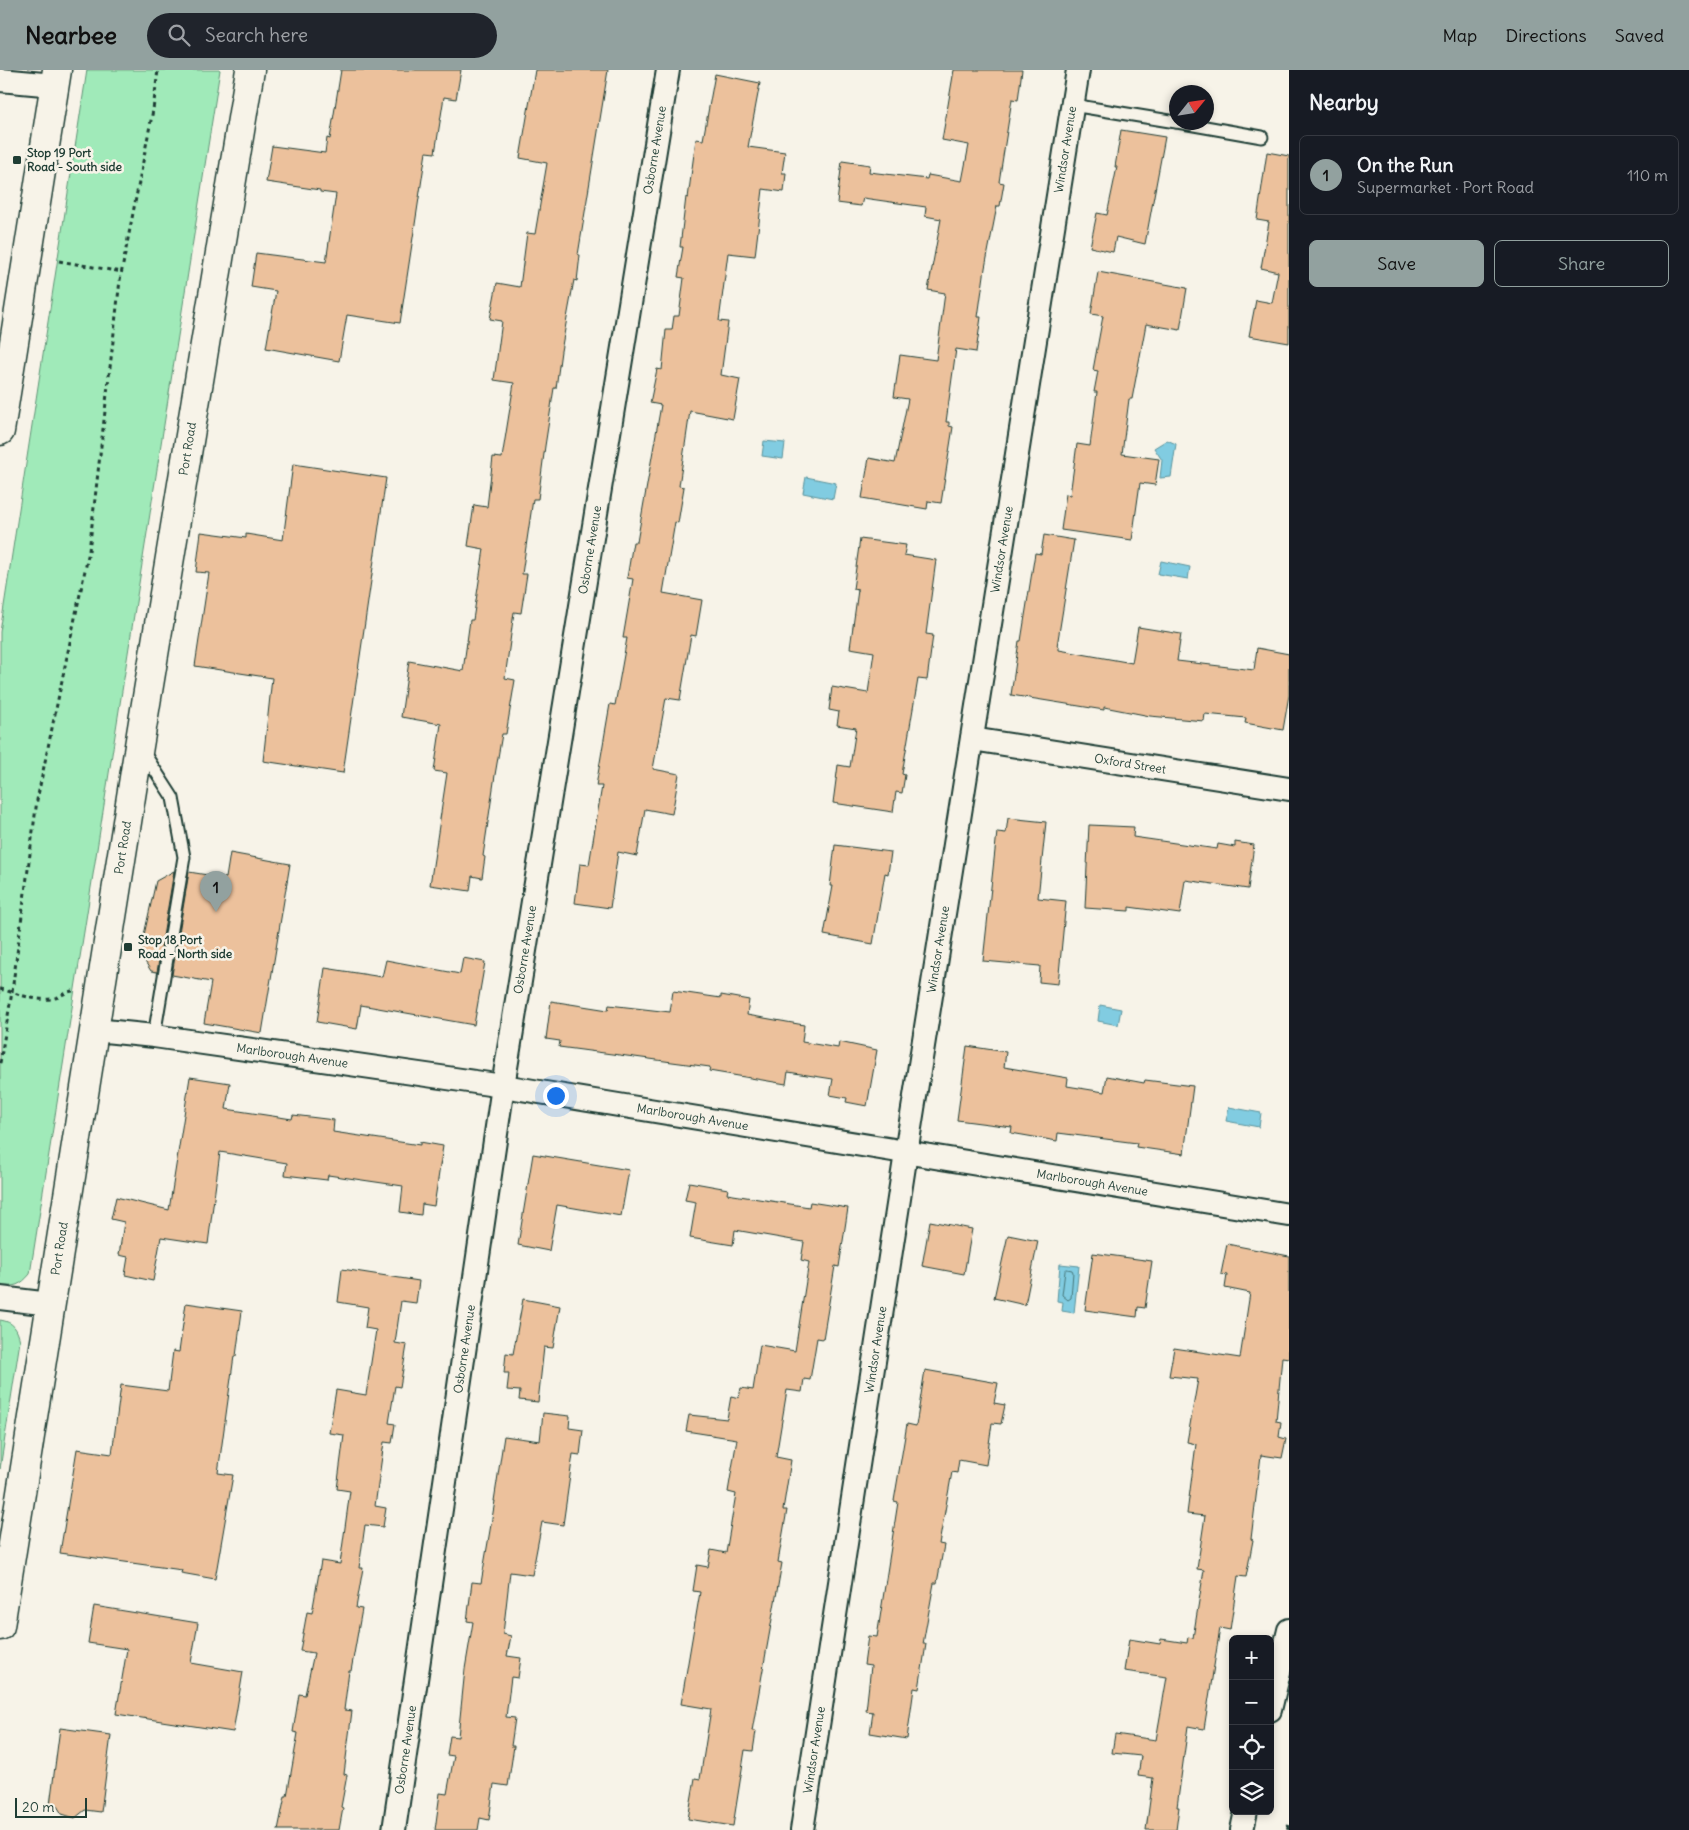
<!DOCTYPE html>
<html lang="en">
<head>
<meta charset="utf-8">
<style>
	body { margin:0; font-family:Delius,sans-serif; background:#20242c; color:#f1f3f6 }
	.controls { position:absolute; right:15px; bottom:15px; display:grid; overflow:hidden; border-radius:8px; box-shadow:0 2px 8px #0003 }
	.controls button { width:45px; height:45px; display:grid; place-items:center; padding:0; border:0; border-bottom:1px solid #363941; background:#171b24; color:#f1f3f6; font:25px sans-serif }
	.compass { position:absolute; left:1169px; top:15px; width:45px; height:45px; border-radius:50%; background:#171b24; box-shadow:0 2px 8px #0003; rotate:60deg }
	.scale { position:absolute; left:15px; bottom:12px; width:72px; box-sizing:border-box; padding-left:5px; border:2px solid #1f3d34; border-top:0; font-size:14px; line-height:18px; white-space:nowrap; color:#1f3d34; -webkit-text-stroke:4px #f7f3e8; paint-order:stroke }
	.you { position:absolute; left:555px; top:1025px; width:18px; height:18px; margin:-12px; border:4px solid #fff; border-radius:50%; background:#1a73e8; box-shadow:0 0 0 8px #1a73e833 }
	.badge { display:grid; place-items:center; width:32px; height:32px; border-radius:50%; background:#92a19f; color:#111; font-size:16px; font-weight:700 }
	.pin { position:absolute; translate:-50% -41px; filter:drop-shadow(0 1px 2px #0008) }
	.pin::after { content:''; position:absolute; top:26px; width:18px; height:15px; background:inherit; clip-path:polygon(0 0,100% 0,50% 100%) }
	.list { margin:0; padding:0; list-style:none }
	h2 { display:flex; justify-content:space-between; align-items:center; height:65px; margin:0; padding:0 20px; font-size:21px }
	h2 small { font-size:16px; font-weight:400; color:#9ea1a6 }
	.list li { display:grid; grid-template-columns:32px 1fr auto; gap:15px; align-items:center; box-sizing:border-box; height:80px; margin:0 10px 10px; padding:0 10px; border:1px solid #363941; border-radius:8px }
	.list b { display:block; font-size:19px; white-space:nowrap }
	.list p { margin:0; font-size:16px; white-space:nowrap; color:#9ea1a6 }
	.list em { font-size:16px; font-style:normal; color:#9ea1a6 }
	.actions { display:flex; gap:10px; padding:15px 20px }
	.actions a { flex:1; padding:11px 0; border:1px solid #92a19f; border-radius:8px; text-align:center; font-size:18px; color:#92a19f }
	.actions .main { background:#92a19f; color:#111 }
	.icon { flex:none; width:28px; height:28px; fill:none; stroke:currentColor; stroke-width:2; stroke-linecap:round; stroke-linejoin:round }
	.map { position:relative; flex:none; width:1289px; height:1760px; overflow:hidden }
	header { display:flex; align-items:center; gap:30px; box-sizing:border-box; height:70px; padding:0 25px; background:#92a19f; color:#111 }
	header strong { font-size:24px }
	nav { display:flex; gap:28px; margin-inline-start:auto; font-size:18px }
	.search { width:350px; height:45px; background:#20242c; display:flex; align-items:center; gap:12px; box-sizing:border-box; padding:0 18px; border-radius:28px; color:#9ea1a6; font-size:19px }
	main { display:flex }
	aside { flex:1; background:#171b24 }
	.map>svg:first-child { display:block }
	.green { fill:#a0eab9; stroke:#609476 }
	.water { fill:#81cce1; stroke:#5a939c }
	.lines { fill:none; stroke-linecap:round; stroke-linejoin:round }
	.shore { stroke:#467679; stroke-width:1 }
	.building { fill:#ecc19c; stroke:#1f3d34 }
	.lane-casing { stroke:#1f3d34; stroke-width:15 }
	.street-casing { stroke:#1f3d34; stroke-width:26 }
	.highway-casing { stroke:#1f3d34; stroke-width:31 }
	.path { stroke:#1f3d34; stroke-width:3; stroke-dasharray:4 4; stroke-linecap:butt }
	.lane { stroke:#f7f3e8; stroke-width:11 }
	.street { stroke:#f7f3e8; stroke-width:22 }
	.highway { stroke:#f7f3e8; stroke-width:28 }
	.rail { stroke:#1f3d34; stroke-width:4; stroke-dasharray:8 4; stroke-linecap:butt }
	.poi-dot { fill:#1f3d34; stroke:#f7f3e8; stroke-width:2 }
	.labels { text-anchor:middle; stroke-width:5; stroke-linejoin:round; paint-order:stroke }
	.street-label { font-size:12px; fill:#1f3d34; stroke:#f7f3e8 }
	.poi-label { font-size:12px; font-weight:bold; fill:#1f3d34; stroke:#f7f3e8; text-anchor:start }
</style>
</head>
<body>
<header>
<strong>Nearbee</strong>
<div class="search"><svg class="icon" aria-label="search" viewBox="0 0 24 24"><circle cx="10" cy="10" r="6"/><path d="M15 15l6 6"/></svg>Search here</div>
<nav><a>Map</a><a>Directions</a><a>Saved</a></nav>
</header>
<main>
<div class="map">
<svg width="1289" height="1760" viewBox="0 0 1289 1760">
	<rect width="100%" height="100%" fill="#f7f3e8"/>
	<filter id="ink" filterUnits="userSpaceOnUse"><feTurbulence type="fractalNoise" baseFrequency=".02" numOctaves="2"/><feDisplacementMap in="SourceGraphic" scale="10" xChannelSelector="R" yChannelSelector="G"/><feConvolveMatrix kernelMatrix="1 2 1 2 8 2 1 2 1" color-interpolation-filters="sRGB"/></filter>
	<g filter="url(#ink)">
		<!-- green -->
		<g class="green">
			<path d="M87 0H220L30 1204C21 1215 14 1218 0 1215V562Z"/>
			<path d="M0 1250C14 1252 17 1259 20 1271L0 1399Z"/>
		</g>
		<!-- water -->
		<g class="water">
			<polygon points="1167,370 1176,374 1171,407 1160,408 1162,390 1154,378"/>
			<polygon points="764,371 785,373 783,389 762,386"/>
			<polygon points="806,407 836,413 833,429 803,423"/>
			<polygon points="1161,491 1190,497 1188,509 1158,504"/>
			<polygon points="1100,935 1121,939 1118,955 1098,951"/>
			<polygon points="1229,1037 1261,1043 1259,1057 1226,1051"/>
			<polygon points="1060,1194 1079,1196 1074,1243 1062,1241 1063,1232 1057,1231"/>
		</g>
		<g class="lines">
			<!-- shore -->
			<polygon class="shore" points="1067,1199 1072,1200 1073,1202 1071,1228 1068,1230 1062,1225 1065,1201"/>
		</g>
		<!-- building -->
		<g class="building">
			<polygon points="341,0 461,0 456,29 444,27 435,83 426,82 400,253 347,245 339,291 266,278 276,221 251,217 256,183 326,192 336,124 320,122 320,120 266,112 272,76 325,83 327,68 330,69"/>
			<polygon points="535,0 608,0 578,185 580,185 577,211 574,210 561,281 556,318 554,318 545,376 538,429 533,429 522,504 527,504 521,543 514,542 505,608 515,610 506,664 502,664 495,705 483,786 485,787 482,808 472,806 470,821 430,815 447,703 434,701 441,654 401,647 409,591 463,601 470,550 473,550 484,479 468,476 474,435 487,437 493,387 502,388 514,313 494,310 502,251 490,249 497,213 520,217 527,163 535,164 547,93 520,88"/>
			<polygon points="954,0 1022,0 1018,30 1012,29 999,112 1004,113 1000,136 997,136 985,198 978,247 981,247 976,282 956,279 946,352 949,352 949,356 953,357 941,433 928,431 927,439 862,428 869,388 895,393 908,329 894,327 900,285 936,290 945,223 928,220 941,149 925,146 926,137 863,128 861,136 837,133 842,91 870,95 869,102 927,109 928,105 962,111 969,75 942,70"/>
			<polygon points="715,4 760,13 748,77 785,82 782,103 786,103 784,122 763,119 755,186 728,183 719,251 728,252 721,305 740,309 733,349 690,341 679,416 684,417 678,453 675,452 663,523 702,530 696,566 691,565 680,630 666,628 653,699 679,704 672,744 645,739 637,786 618,782 610,838 575,833 580,794 589,795 602,716 596,716 605,663 610,634 615,635 627,568 623,568 633,509 627,508 633,472 637,472 661,335 650,333 657,299 662,300 666,260 672,260 674,246 679,246 684,208 678,207 683,177 680,177 686,127 688,128 696,69 703,70"/>
			<polygon points="1121,60 1165,67 1145,174 1116,167 1113,182 1090,177 1097,143 1107,145 1117,97 1115,97"/>
			<polygon points="1267,82 1289,86 1289,273 1249,266 1256,230 1272,233 1278,202 1261,198 1269,152 1257,150"/>
			<polygon points="1098,202 1187,218 1180,260 1146,254 1132,329 1129,329 1122,384 1159,389 1155,415 1140,413 1132,470 1061,460 1066,424 1070,425 1077,374 1090,376 1097,322 1094,322 1098,301 1093,300 1103,246 1091,244"/>
			<polygon points="293,394 386,408 343,703 263,691 272,608 195,596 209,503 196,502 201,462 246,468 246,464 283,470"/>
			<polygon points="1044,465 1074,470 1057,576 1059,577 1059,580 1132,593 1138,557 1181,564 1177,591 1254,600 1257,578 1289,584 1289,625 1283,660 1245,653 1246,648 1205,644 1204,651 1150,646 1104,637 1104,640 1011,625 1019,571 1021,571 1035,483 1041,484"/>
			<polygon points="860,469 906,475 904,485 936,490 926,564 933,565 927,610 918,609 902,704 905,705 902,723 896,722 893,742 833,733 838,695 850,697 856,658 837,655 839,642 829,640 832,617 868,623 874,582 850,578 858,520 853,519"/>
			<polygon points="1008,748 1046,752 1038,828 1066,831 1058,914 1039,912 1040,896 983,891 997,762 1006,763"/>
			<polygon points="1089,755 1134,757 1133,767 1217,779 1218,774 1235,777 1235,772 1254,775 1248,819 1185,810 1180,844 1129,837 1129,841 1085,838"/>
			<polygon points="835,775 891,782 888,804 885,803 873,874 824,865 833,816 830,816"/>
			<polygon points="230,783 290,794 262,963 204,953 211,912 172,905 189,802 226,808"/>
			<polygon points="174,801 157,902 151,901 144,890 142,874 156,811"/>
			<polygon points="463,888 485,892 474,955 361,935 357,959 317,952 325,898 382,907 386,890 460,904"/>
			<polygon points="673,921 721,928 721,925 749,930 747,945 804,955 802,972 838,978 839,972 877,980 867,1036 846,1032 847,1028 830,1025 833,1009 788,1002 786,1014 709,1001 710,997 559,977 560,971 546,969 551,931 608,940 609,935 670,942"/>
			<polygon points="967,976 1006,982 1004,997 1068,1008 1067,1016 1104,1022 1107,1006 1144,1013 1145,1010 1193,1016 1184,1084 1136,1077 1137,1073 1058,1063 1057,1071 1011,1063 1012,1057 957,1050"/>
			<polygon points="190,1007 230,1013 226,1039 292,1049 293,1045 334,1050 333,1062 420,1075 420,1072 443,1076 434,1136 422,1134 421,1145 400,1142 403,1116 328,1105 327,1110 285,1105 287,1093 220,1082 208,1174 161,1167 153,1211 125,1205 128,1187 119,1185 124,1152 111,1149 116,1127 169,1140"/>
			<polygon points="533,1084 629,1100 621,1146 557,1135 549,1181 518,1175"/>
			<polygon points="689,1112 728,1119 727,1124 809,1137 810,1132 848,1138 839,1197 835,1196 823,1269 817,1268 810,1310 804,1309 802,1322 787,1320 776,1387 791,1390 783,1440 787,1440 778,1492 782,1493 752,1661 756,1661 753,1681 745,1680 733,1756 688,1749 695,1708 700,1709 711,1639 681,1634 700,1522 693,1521 697,1495 708,1497 711,1480 726,1483 736,1424 728,1422 737,1369 686,1361 689,1345 727,1349 731,1326 739,1328 741,1318 753,1320 760,1275 795,1281 809,1192 801,1190 804,1172 735,1160 733,1175 690,1168 696,1132 685,1130"/>
			<polygon points="930,1151 972,1159 964,1204 922,1196"/>
			<polygon points="1008,1165 1038,1171 1025,1235 994,1228"/>
			<polygon points="1227,1174 1289,1186 1289,1288 1282,1287 1276,1351 1281,1352 1279,1367 1286,1369 1282,1388 1261,1385 1251,1469 1253,1470 1246,1507 1238,1506 1230,1560 1220,1558 1204,1659 1188,1656 1177,1737 1179,1737 1176,1760 1146,1760 1153,1708 1138,1706 1141,1686 1112,1683 1115,1664 1156,1670 1167,1607 1124,1601 1129,1569 1160,1574 1161,1569 1187,1573 1188,1567 1193,1568 1204,1500 1197,1499 1205,1446 1187,1444 1196,1374 1187,1372 1198,1309 1169,1306 1174,1278 1240,1288 1250,1223 1225,1218 1227,1205 1221,1204"/>
			<polygon points="1093,1183 1152,1191 1145,1238 1138,1237 1137,1247 1085,1240"/>
			<polygon points="342,1199 419,1211 416,1233 401,1231 395,1273 407,1275 400,1317 395,1316 389,1353 395,1354 392,1373 384,1372 375,1436 386,1438 383,1457 365,1455 359,1498 363,1498 356,1538 362,1539 351,1601 349,1601 344,1640 352,1641 344,1704 347,1705 341,1737 343,1738 339,1760 278,1760 285,1726 287,1726 298,1663 293,1662 299,1624 305,1625 314,1583 300,1581 307,1542 312,1543 321,1491 340,1494 350,1421 337,1419 344,1365 329,1363 336,1320 366,1325 376,1260 365,1258 368,1237 338,1232"/>
			<polygon points="523,1229 560,1236 553,1278 544,1277 538,1332 519,1330 520,1321 507,1320 509,1303 504,1303 506,1283 513,1284"/>
			<polygon points="186,1233 242,1241 236,1286 234,1286 218,1403 233,1405 215,1509 181,1503 182,1500 60,1483 77,1379 112,1384 121,1315 168,1321 173,1281 179,1282"/>
			<polygon points="925,1300 998,1313 994,1333 1005,1335 1001,1354 992,1353 986,1395 959,1390 957,1403 952,1402 939,1474 944,1475 937,1513 934,1513 923,1574 926,1574 919,1619 914,1618 907,1669 870,1663 873,1642 866,1641 871,1596 864,1595 868,1566 877,1567 898,1432 894,1431 907,1354 916,1356"/>
			<polygon points="543,1343 570,1346 569,1358 583,1360 580,1385 573,1384 563,1455 542,1452 532,1505 510,1502 503,1564 511,1566 507,1586 521,1588 518,1608 511,1607 506,1647 515,1648 511,1676 514,1676 508,1716 494,1714 489,1750 480,1748 478,1760 435,1760 440,1723 447,1724 454,1686 447,1685 450,1666 458,1667 465,1599 473,1552 467,1551 472,1512 481,1513 495,1431 494,1431 504,1366 540,1371"/>
			<polygon points="94,1536 198,1553 191,1593 243,1602 233,1662 116,1644 127,1579 88,1573"/>
			<polygon points="60,1658 111,1665 101,1742 85,1740 75,1748 62,1744 57,1736 50,1735"/>
		</g>
		<g class="lines">
			<!-- lane casing -->
			<g class="lane-casing">
				<g id="lane">
					<polyline points="1072,35 1176,52"/>
					<polyline points="1177,52 1262,67"/>
					<polyline points="142,680 173,728 184,787 154,966"/>
				</g>
			</g>
			<!-- street casing -->
			<g class="street-casing">
				<g id="street">
					<polyline points="0,10 54,15"/>
					<path id="s1" d="M972 669 1289 719"/>
					<path id="s2" d="M95 960 154 966 503 1016 1289 1145"/>
					<polyline points="0,1228 50,1234"/>
					<polyline points="1270,1640 1289,1560"/>
					<path id="s3" d="M394 1760 503 1016 668 0"/>
					<path id="s4" d="M802 1760 906 1083 1078 0"/>
					<polyline points="1242,1760 1246,1741"/>
				</g>
			</g>
			<!-- highway casing -->
			<g class="highway-casing">
				<g id="highway">
					<polyline points="0,361 57,0"/>
					<path id="s5" d="M0 1556 139 676 250 0"/>
				</g>
			</g>
			<!-- path -->
			<g class="path">
				<polyline points="59,191 122,202"/>
				<path d="M0 919C17 923 38 933 55 928 63 926 63 922 74 921"/>
				<polyline points="0,993 12,922 37,730 89,481 120,210 153,40 158,0"/>
			</g>
			<!-- lane -->
			<use href="#lane" class="lane"/>
			<!-- street -->
			<use href="#street" class="street"/>
			<!-- highway -->
			<use href="#highway" class="highway"/>
			<!-- rail -->
			<polyline class="rail" points="1288,1760 1289,1755"/>
		</g>
	</g>
	<!-- markers -->
	<g class="poi-dot">
		<rect x="12" y="85" width="10" height="10" rx="2.5"/>
		<rect x="123" y="872" width="10" height="10" rx="2.5"/>
	</g>
	<g class="labels">
		<!-- street labels -->
		<g class="street-label">
			<text dy="4" stroke="none"><textPath href="#s3" startOffset="1700">Osborne Avenue</textPath></text>
			<text dy="4" stroke="none"><textPath href="#s4" startOffset="1701">Windsor Avenue</textPath></text>
			<text dy="4" stroke="none"><textPath href="#s5" startOffset="1192">Port Road</textPath></text>
			<text dy="4" stroke="none"><textPath href="#s3" startOffset="1295">Osborne Avenue</textPath></text>
			<text dy="4" stroke="none"><textPath href="#s4" startOffset="1296">Windsor Avenue</textPath></text>
			<text dy="4" stroke="none"><textPath href="#s1" startOffset="160">Oxford Street</textPath></text>
			<text dy="4" stroke="none"><textPath href="#s5" startOffset="788">Port Road</textPath></text>
			<text dy="4" stroke="none"><textPath href="#s3" startOffset="890">Osborne Avenue</textPath></text>
			<text dy="4" stroke="none"><textPath href="#s4" startOffset="891">Windsor Avenue</textPath></text>
			<text dy="4" stroke="none"><textPath href="#s2" startOffset="199">Marlborough Avenue</textPath></text>
			<text dy="4" stroke="none"><textPath href="#s2" startOffset="604">Marlborough Avenue</textPath></text>
			<text dy="4" stroke="none"><textPath href="#s2" startOffset="1009">Marlborough Avenue</textPath></text>
			<text dy="4" stroke="none"><textPath href="#s5" startOffset="382">Port Road</textPath></text>
			<text dy="4" stroke="none"><textPath href="#s3" startOffset="486">Osborne Avenue</textPath></text>
			<text dy="4" stroke="none"><textPath href="#s4" startOffset="486">Windsor Avenue</textPath></text>
			<text dy="4" stroke="none"><textPath href="#s3" startOffset="81">Osborne Avenue</textPath></text>
			<text dy="4" stroke="none"><textPath href="#s4" startOffset="81">Windsor Avenue</textPath></text>
		</g>
		<!-- poi labels -->
		<g class="poi-label">
			<text x="27" y="87">Stop 19 Port<tspan x="27" dy="14">Road - South side</tspan></text>
			<text x="138" y="874">Stop 18 Port<tspan x="138" dy="14">Road - North side</tspan></text>
		</g>
	</g>
</svg>
<div class="controls">
<button>+</button>
<button>−</button>
<button><svg class="icon" aria-label="locate" viewBox="0 0 24 24"><circle cx="12" cy="12" r="6"/><path d="M12 2v4M12 18v4M2 12h4M18 12h4"/></svg></button>
<button><svg class="icon" aria-label="layers" viewBox="0 0 24 24"><path d="M12 4l9 5-9 5-9-5zM3 14l9 5 9-5"/></svg></button>
</div>
<svg class="compass" viewBox="-18 -18 36 36"><path d="M0-13l5 13h-10z" fill="#e53935"/><path d="M0 13l5-13h-10z" fill="#9ea1a6"/></svg>
<div class="scale">20 m</div>
<div class="you"></div>
<div class="pin badge" style="left:216px;top:842px">1</div>
</div>
<aside>
<h2>Nearby<small></small></h2>
<ul class="list">
<li><span class="badge">1</span><div><b>On the Run</b><p>Supermarket · Port Road</p></div><em>110 m</em></li>
</ul>
<div class="actions"><a class="main">Save</a><a>Share</a></div>
</aside>
</main>
</body>
</html>
